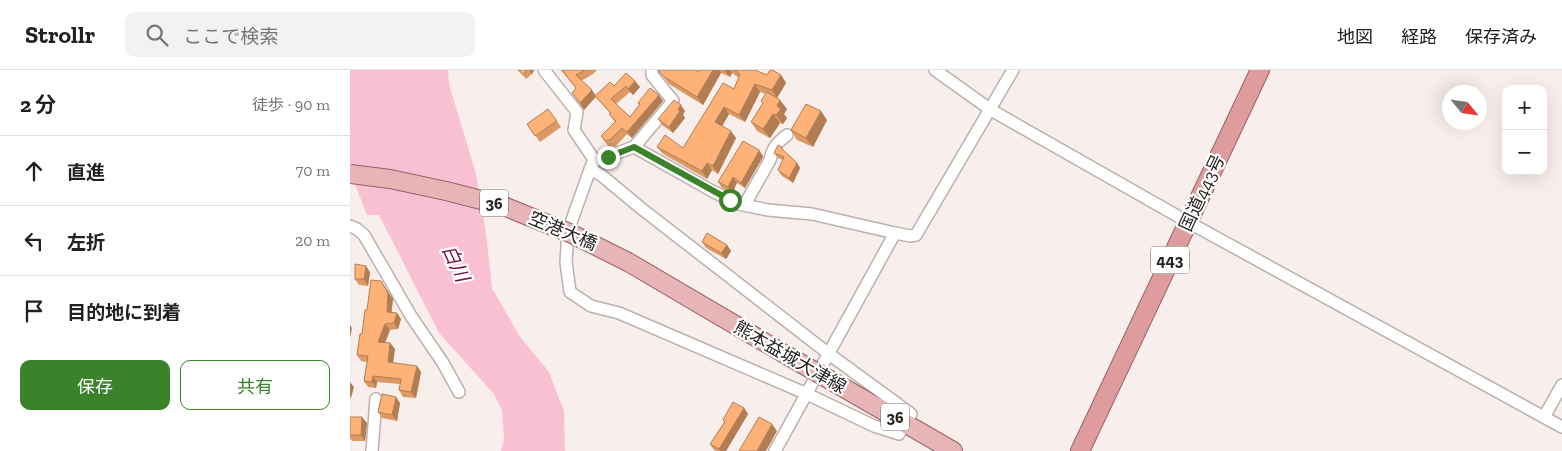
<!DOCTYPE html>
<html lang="ja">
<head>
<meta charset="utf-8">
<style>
	body { margin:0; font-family:"Zilla Slab","Noto Sans JP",serif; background:#f2f2f2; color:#202124 }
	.controls { position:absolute; right:15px; top:15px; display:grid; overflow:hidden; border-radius:10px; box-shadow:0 5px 20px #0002 }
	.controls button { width:45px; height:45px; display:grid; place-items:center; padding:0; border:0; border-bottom:1px solid #e0e0e0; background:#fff; color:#202124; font:25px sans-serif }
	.compass { position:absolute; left:1092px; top:15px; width:45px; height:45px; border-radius:50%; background:#fff; box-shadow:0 5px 20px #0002; rotate:119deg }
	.stop { position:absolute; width:15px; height:15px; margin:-11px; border:4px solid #3a832a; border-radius:50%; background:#fff }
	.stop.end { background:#3a832a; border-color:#fff; box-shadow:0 1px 5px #0008 }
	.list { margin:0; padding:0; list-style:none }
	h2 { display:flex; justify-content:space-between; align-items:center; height:65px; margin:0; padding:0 20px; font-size:21px }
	h2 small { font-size:16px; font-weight:400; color:#757577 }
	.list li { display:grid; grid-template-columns:32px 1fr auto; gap:15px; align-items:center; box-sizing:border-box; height:70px; padding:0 20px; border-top:1px solid #e0e0e0 }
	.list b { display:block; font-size:19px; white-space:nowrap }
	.list em { font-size:16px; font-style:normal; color:#757577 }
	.actions { display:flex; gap:10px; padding:15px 20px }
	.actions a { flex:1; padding:11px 0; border:1px solid #3a832a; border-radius:10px; text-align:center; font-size:18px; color:#3a832a }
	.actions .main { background:#3a832a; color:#fff }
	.icon { flex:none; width:28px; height:28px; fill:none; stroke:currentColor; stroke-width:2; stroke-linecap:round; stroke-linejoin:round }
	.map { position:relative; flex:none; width:1212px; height:381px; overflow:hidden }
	header { display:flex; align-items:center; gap:30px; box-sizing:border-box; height:70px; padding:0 25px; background:#fff; border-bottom:1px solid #e0e0e0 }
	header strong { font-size:24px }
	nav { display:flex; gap:28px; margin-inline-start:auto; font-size:18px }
	.search { width:350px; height:45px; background:#f2f2f2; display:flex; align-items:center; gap:12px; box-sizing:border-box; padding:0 18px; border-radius:10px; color:#757577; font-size:19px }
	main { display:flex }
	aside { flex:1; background:#fff }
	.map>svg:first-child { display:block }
	.water { fill:#f9c0d4 }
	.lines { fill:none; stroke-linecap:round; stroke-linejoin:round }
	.minor-casing { stroke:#bab1ae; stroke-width:14 }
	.primary-casing { stroke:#996164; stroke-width:20 }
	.trunk-casing { stroke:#996164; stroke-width:20 }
	.minor { stroke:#fff; stroke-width:11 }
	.primary { stroke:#e7b5b7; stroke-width:18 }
	.trunk { stroke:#df9c9f; stroke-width:18 }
	.primary-bridge-casing { stroke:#996164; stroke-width:20; stroke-linecap:butt }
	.primary-bridge { stroke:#e7b5b7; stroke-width:18 }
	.wall { fill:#db9966 }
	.shaded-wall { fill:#b27d53 }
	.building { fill:#ffb277; stroke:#b27d53 }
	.route { stroke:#3a832a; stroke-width:6 }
	.labels { text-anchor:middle; stroke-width:4.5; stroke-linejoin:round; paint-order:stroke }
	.shield { fill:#fff; stroke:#686564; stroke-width:1 }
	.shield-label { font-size:16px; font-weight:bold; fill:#272322 }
	.street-label { font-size:18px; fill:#272322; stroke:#fff }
	.water-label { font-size:19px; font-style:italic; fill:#770844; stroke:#fff }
</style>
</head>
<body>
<header>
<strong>Strollr</strong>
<div class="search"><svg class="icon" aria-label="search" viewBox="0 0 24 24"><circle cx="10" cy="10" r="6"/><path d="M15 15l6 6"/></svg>ここで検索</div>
<nav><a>地図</a><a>経路</a><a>保存済み</a></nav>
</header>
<main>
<aside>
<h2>2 分<small>徒歩 · 90 m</small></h2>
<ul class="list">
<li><svg class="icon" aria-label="ahead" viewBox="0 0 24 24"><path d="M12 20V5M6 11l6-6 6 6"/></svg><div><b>直進</b></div><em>70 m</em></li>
<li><svg class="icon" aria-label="left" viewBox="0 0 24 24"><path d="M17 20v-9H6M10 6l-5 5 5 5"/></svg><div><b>左折</b></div><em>20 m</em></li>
<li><svg class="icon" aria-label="arrive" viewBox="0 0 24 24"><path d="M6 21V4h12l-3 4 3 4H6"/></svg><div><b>目的地に到着</b></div></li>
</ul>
<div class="actions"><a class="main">保存</a><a>共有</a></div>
</aside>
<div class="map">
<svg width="1212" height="381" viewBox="0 0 1212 381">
	<rect width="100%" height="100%" fill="#f8eeeb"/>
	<!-- water -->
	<polygon class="water" points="0,0 98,0 99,14 126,104 136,163 142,218 170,267 199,302 214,341 215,381 151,381 154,370 152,340 144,324 89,263 29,145 17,145 0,102"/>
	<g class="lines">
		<!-- minor casing -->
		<g class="minor-casing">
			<g id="minor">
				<polyline points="194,0 227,42 224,60 245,91"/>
				<polyline points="585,0 641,40 838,152 1212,357"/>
				<polyline points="284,77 323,31 302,5 302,0"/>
				<polyline points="240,99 251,105 292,139 479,284 561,344 549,364 524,356 457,324 269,243 241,236 220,222 216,192 218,161 242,94 245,91 284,77 364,122 388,134 418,140 462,144 545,163 560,166 566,165 663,0"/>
				<path d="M395 134 420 90C422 78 428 72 437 65"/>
				<polyline points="0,156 7,159 14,165 61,246 93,293 109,322"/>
				<polyline points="1194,347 1212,315"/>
				<polyline points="22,381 26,329"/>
				<polyline points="425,381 545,163"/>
			</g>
		</g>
		<!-- primary casing -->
		<g class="primary-casing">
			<g id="primary">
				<polyline points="278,192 438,286"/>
				<polyline points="487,314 603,381"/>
			</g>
		</g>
		<!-- trunk casing -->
		<g class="trunk-casing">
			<polyline id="trunk" points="730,381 910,0"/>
		</g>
		<!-- minor -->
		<use href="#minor" class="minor"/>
		<!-- primary -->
		<use href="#primary" class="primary"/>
		<!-- trunk -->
		<use href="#trunk" class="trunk"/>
		<!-- primary-bridge casing -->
		<g class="primary-bridge-casing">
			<g id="primary-bridge">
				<polyline points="0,104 40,109 96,121 151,135 222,164 278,192"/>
				<polyline points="438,286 487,314"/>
			</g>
		</g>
		<!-- primary-bridge -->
		<use href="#primary-bridge" class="primary-bridge"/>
	</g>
	<!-- wall -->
	<g class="wall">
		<polygon points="168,0 184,0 182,4 176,9"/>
		<polygon points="211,0 247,0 243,4 231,11 246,26 264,16 276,3 290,17 283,25 280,22 266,34 280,47 290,35 288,33 313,31 282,68 277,64 266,76 260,78 255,72 251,66 265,52 259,44 260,43 250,32 246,27 234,40 222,23 226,18"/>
		<polygon points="308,0 346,0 348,2 349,0 405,0 417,5 431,5 436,13 427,28 437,39 434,44 437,48 433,54 430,53 420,68 407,61 401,52 413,33 411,31 416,24 410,22 395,52 379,44 372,56 386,68 368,104 362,100 357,109 313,84 307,77 333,78 384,19 389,8 382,3 380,7 371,3 353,35 319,14"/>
		<polygon points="198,39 211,57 190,72 177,54"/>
		<polygon points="335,41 333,45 335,48 323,63 312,55 308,49"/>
		<polygon points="477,50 463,77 447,70 441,60"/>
		<polygon points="424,83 436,83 447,93 450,98 443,113 432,106 428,100 433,90 428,88"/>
		<polygon points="413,86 395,118 387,113 382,123 372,118 368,112"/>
		<polygon points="352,172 377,175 381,181 376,189 356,178"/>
		<polygon points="20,202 18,216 9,215 5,209"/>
		<polygon points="31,211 43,229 41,242 47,243 51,249 48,259 40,260 35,273 40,273 45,279 43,293 71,302 66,328 53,327 49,320 50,314 27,312 26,318 18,317 14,311 17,292 11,291 7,285 12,264"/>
		<polygon points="50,333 47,351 32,348 28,342"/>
		<polygon points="394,338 398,344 376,381 366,381 364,380 360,374 374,352 373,350"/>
		<polygon points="0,347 17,353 15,371 2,371 0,368"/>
	</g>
	<!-- shaded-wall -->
	<g class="shaded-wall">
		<polygon points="179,0 184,0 182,4"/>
		<polygon points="363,0 369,0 371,3 353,35 347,27"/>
		<polygon points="374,0 380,0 382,3 380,7"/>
		<polygon points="431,5 436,13 427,28 422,20"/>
		<polygon points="285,11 290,17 283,25 278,19"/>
		<polygon points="405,14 410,22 395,52 389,45"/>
		<polygon points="242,20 246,26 234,40 230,33"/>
		<polygon points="309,25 313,31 282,68 277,62"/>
		<polygon points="430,30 437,39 434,44 437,48 433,54 426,45 427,36"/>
		<polygon points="331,35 335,41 333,45 335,48 323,63 319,57 328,39"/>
		<polygon points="374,37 379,44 370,60 365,52"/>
		<polygon points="471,41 477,50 463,77 456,68"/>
		<polygon points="423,44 430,53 420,68 413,59"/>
		<polygon points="381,61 386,68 368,104 363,96"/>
		<polygon points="409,80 413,86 413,87 395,118 391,113"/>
		<polygon points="357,93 362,100 357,109 352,101"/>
		<polygon points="447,93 450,98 443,113 439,108"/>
		<polygon points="383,107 387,113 382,123 378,117"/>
		<polygon points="377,175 381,181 376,189 371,183"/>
		<polygon points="16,196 20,202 18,216 14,209"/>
		<polygon points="31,211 43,229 41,248 37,242"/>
		<polygon points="47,243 51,249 48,259 44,253"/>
		<polygon points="35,254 40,260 33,278 28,272"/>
		<polygon points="0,255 2,258 0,268"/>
		<polygon points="40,273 45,279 42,299 38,292"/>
		<polygon points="67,296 71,302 66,328 61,322"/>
		<polygon points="23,306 27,312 26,318 22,312"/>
		<polygon points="0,312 4,317 1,328 0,327"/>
		<polygon points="46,327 50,333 47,351 42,345"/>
		<polygon points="394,338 398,344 376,381 370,381 369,379"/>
		<polygon points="12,347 17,353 15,371 11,365"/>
		<polygon points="422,354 427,361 416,381 407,381"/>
	</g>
	<!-- building -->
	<g class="building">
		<polygon points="168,0 177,0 173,4"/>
		<polygon points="212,0 235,0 226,5 242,20 230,33 222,23 226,18"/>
		<polygon points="308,0 346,0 348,2 349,0 363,0 347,27 313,6"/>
		<polygon points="384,0 405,0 417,5 420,0 422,0 431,5 422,20 405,14 389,45 374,37 365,52 381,61 363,96 357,93 352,101 307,77 315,65 333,78 373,13 384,19 390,4"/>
		<polygon points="276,3 285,11 278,19 276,16 261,29 280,47 290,34 288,33 300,18 309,25 277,62 272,58 261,69 256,71 251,66 266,51 259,44 261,43 245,26 260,12 264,16"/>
		<polygon points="417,22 430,30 427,36 431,39 426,45 423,44 413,59 401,52 413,33 411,31"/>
		<polygon points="324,30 331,35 328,39 330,41 319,57 308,49"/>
		<polygon points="456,34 471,41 456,68 441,60"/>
		<polygon points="198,39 207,51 185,66 177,54"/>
		<polygon points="393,71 409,80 409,81 391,113 383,107 378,117 368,112"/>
		<polygon points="428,75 432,77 431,78 447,93 439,108 428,100 434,87 424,83"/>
		<polygon points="357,163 377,175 371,183 352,172"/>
		<polygon points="5,194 16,196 14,209 5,209"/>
		<polygon points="21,210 31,211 38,223 37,242 47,243 44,253 35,254 28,272 40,273 38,292 67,296 61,322 49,320 51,309 23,306 22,312 14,311 18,286 7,285 10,264 12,264 15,240 17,240"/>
		<polygon points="32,324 46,327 42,345 28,342"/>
		<polygon points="383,332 394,338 369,379 360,374 375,352 373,350"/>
		<polygon points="0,347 12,347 11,365 0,365"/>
		<polygon points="409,347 422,354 407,381 389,381"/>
	</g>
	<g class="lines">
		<!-- route -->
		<polyline class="route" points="258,87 284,77 380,130"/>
	</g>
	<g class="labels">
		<!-- shield labels -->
		<g class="shield">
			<rect x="130" y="119.5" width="28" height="27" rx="4"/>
			<rect x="801" y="176.5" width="38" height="27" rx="4"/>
			<rect x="531" y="333.5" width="28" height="27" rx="4"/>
		</g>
		<g class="shield-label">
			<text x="144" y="139">36</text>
			<text x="820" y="196">443</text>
			<text x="545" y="353">36</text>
		</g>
		<!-- street labels -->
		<g class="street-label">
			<text transform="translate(852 123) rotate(-65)" y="6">国道443号</text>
			<text transform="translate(213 161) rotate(23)" y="6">空港大橋</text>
			<text transform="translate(440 287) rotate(30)" y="6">熊本益城大津線</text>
		</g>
		<!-- water labels -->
		<g class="water-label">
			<text transform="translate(106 193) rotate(65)" y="7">白川</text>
		</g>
	</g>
</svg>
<div class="controls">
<button>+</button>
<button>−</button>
</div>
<svg class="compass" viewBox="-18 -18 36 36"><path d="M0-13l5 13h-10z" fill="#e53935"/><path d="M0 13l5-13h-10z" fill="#757577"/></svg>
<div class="stop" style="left:380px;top:130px"></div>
<div class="stop end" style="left:258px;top:87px"></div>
</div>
</main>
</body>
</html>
